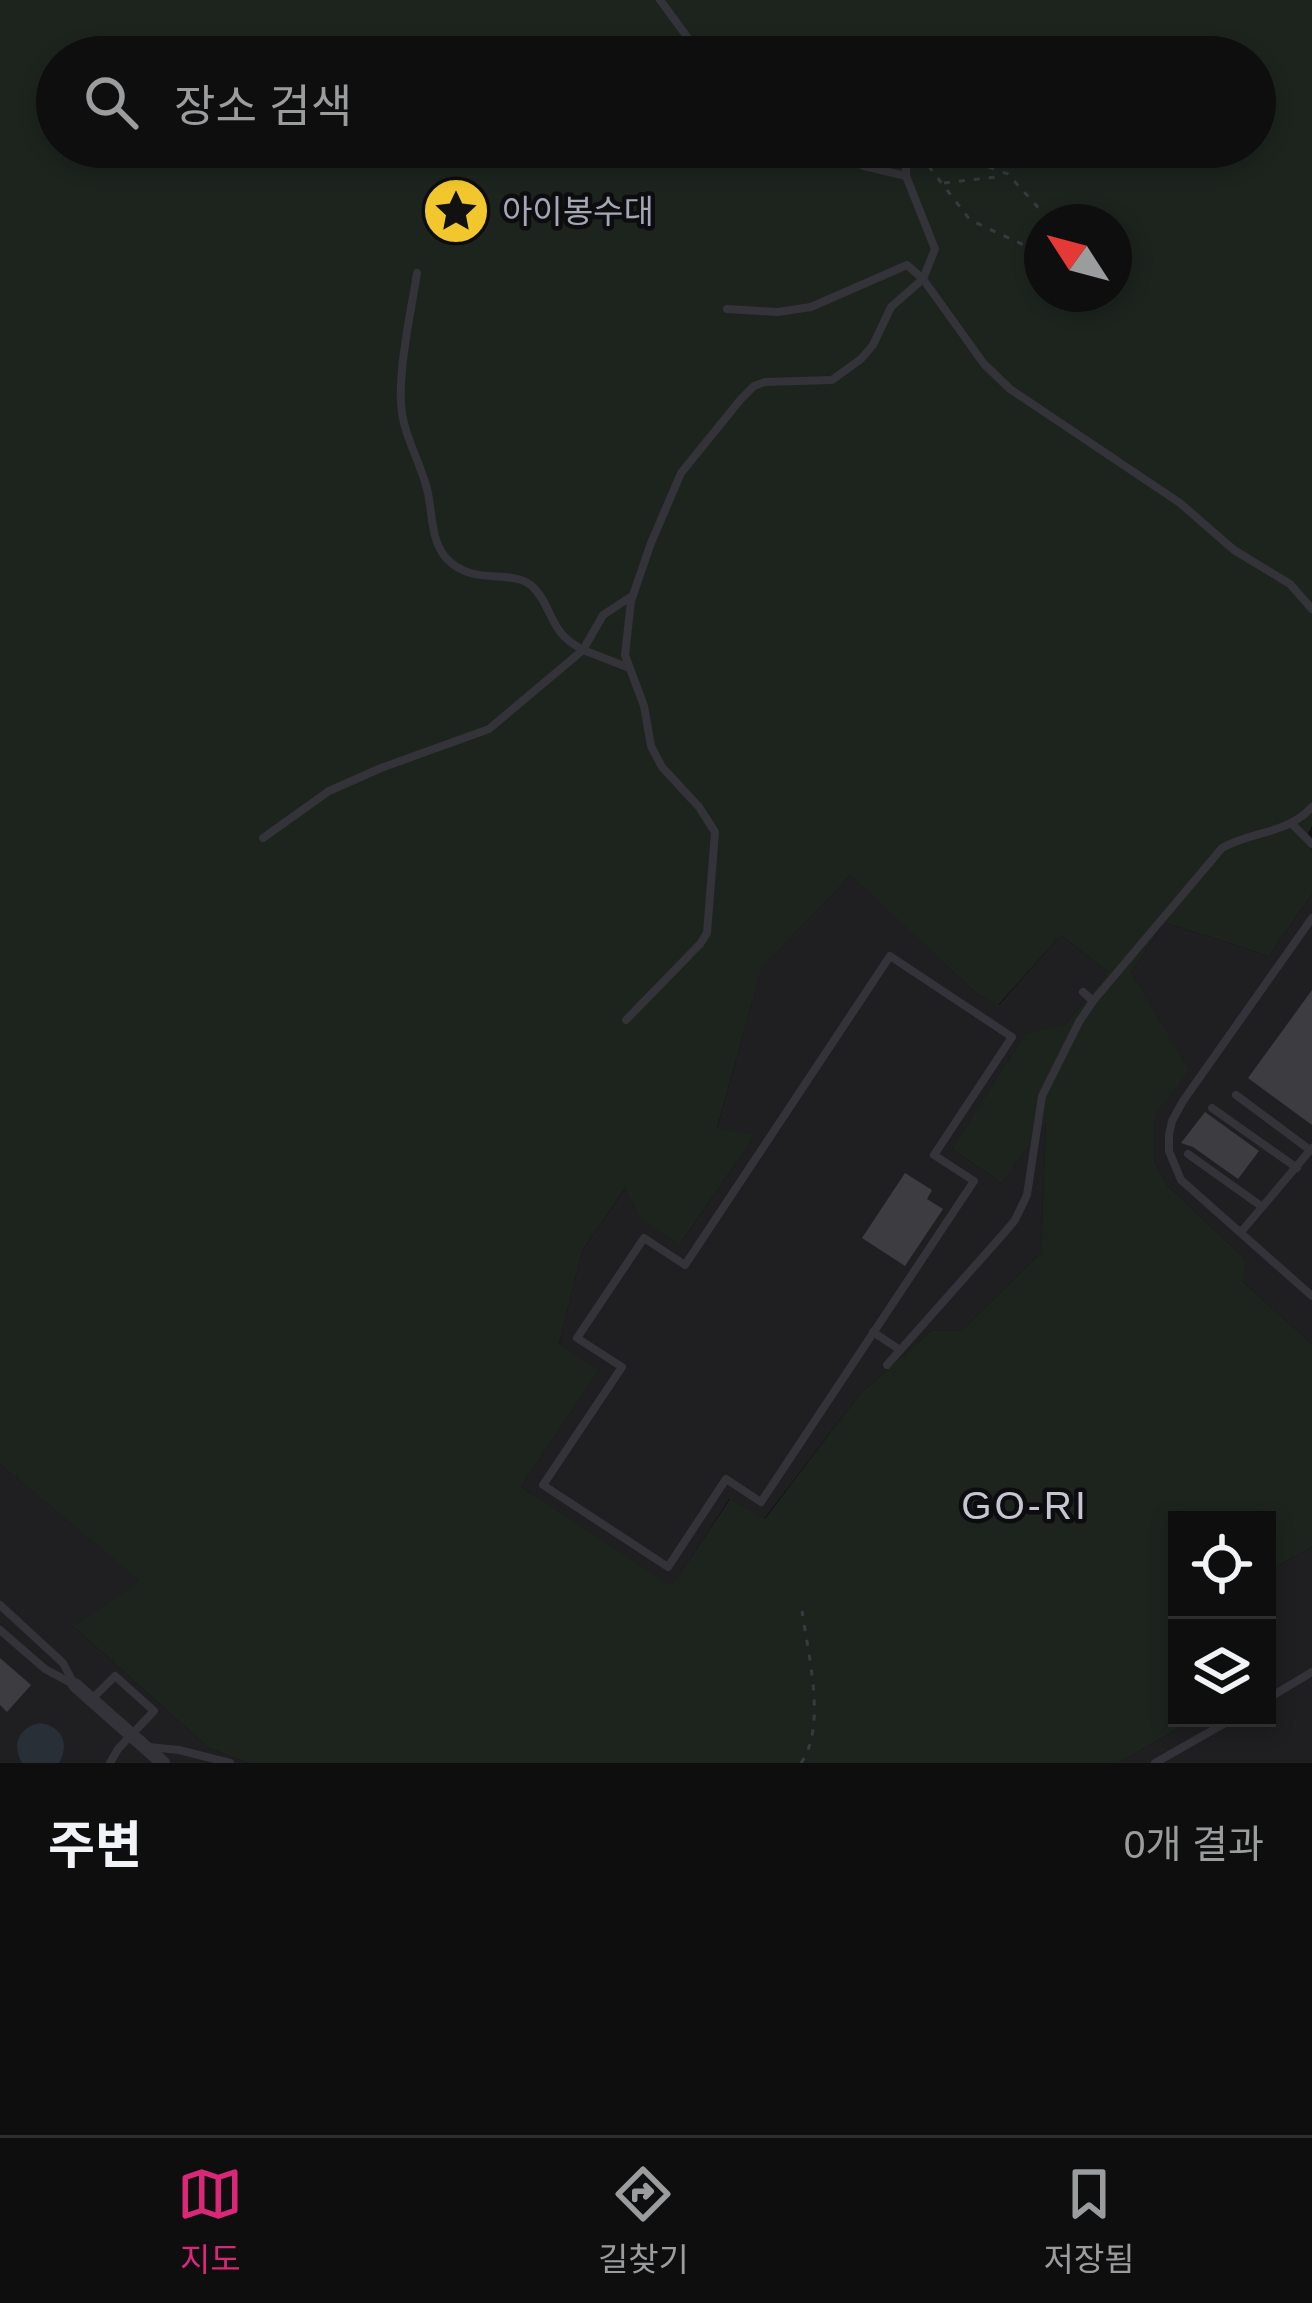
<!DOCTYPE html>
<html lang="ko">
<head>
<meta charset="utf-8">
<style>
	body { margin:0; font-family:Arial,"Noto Sans KR",sans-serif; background:#1c1c1d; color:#f1f3f6 }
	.controls { position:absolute; right:36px; bottom:36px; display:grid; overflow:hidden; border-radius:0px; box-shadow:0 6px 18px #0003 }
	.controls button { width:108px; height:108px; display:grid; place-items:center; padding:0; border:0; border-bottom:3px solid #2e2e2f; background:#0e0e0f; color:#f1f3f6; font:60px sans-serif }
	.compass { position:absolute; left:1024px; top:204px; width:108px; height:108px; border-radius:50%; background:#0e0e0f; box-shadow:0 6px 18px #0003; rotate:306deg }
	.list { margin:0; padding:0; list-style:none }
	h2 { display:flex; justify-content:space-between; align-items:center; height:156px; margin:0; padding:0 48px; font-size:51px }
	h2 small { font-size:39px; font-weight:400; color:#9b9c9e }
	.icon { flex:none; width:66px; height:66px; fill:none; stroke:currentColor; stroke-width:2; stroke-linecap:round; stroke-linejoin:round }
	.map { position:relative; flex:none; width:1312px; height:1763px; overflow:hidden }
	.search { position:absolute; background:#0e0e0f; box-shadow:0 6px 18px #0003; left:36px; right:36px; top:36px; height:132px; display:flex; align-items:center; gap:30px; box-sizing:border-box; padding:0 42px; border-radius:66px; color:#9b9c9e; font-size:45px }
	.sheet { height:372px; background:#0e0e0f }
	nav { display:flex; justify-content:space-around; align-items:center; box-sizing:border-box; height:168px; border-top:3px solid #2e2e2f; background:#0e0e0f; font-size:33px; color:#9b9c9e }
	nav a { display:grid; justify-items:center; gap:6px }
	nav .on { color:#db2777 }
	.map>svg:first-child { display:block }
	.built { fill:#1f1e21 }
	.green { fill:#1d241e; fill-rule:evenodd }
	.water { fill:#292f37 }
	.building { fill:#3d3c41 }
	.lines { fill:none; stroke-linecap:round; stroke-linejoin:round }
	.path { stroke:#393a40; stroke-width:3; stroke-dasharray:6 9; stroke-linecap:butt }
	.lane { stroke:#333339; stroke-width:8 }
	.street { stroke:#333339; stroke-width:14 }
	.labels { text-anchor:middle; stroke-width:9; stroke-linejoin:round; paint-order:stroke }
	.poi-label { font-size:33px; fill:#a4a7b4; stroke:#0d0d0f; text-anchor:start }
	.quarter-label { font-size:39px; letter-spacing:3px; fill:#c5c6d0; stroke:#0d0d0f }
</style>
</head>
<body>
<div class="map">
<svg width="1312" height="1763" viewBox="0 0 1312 1763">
	<rect width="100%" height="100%" fill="#121214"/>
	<!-- built -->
	<g class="built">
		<polygon points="852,874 976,993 999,1005 1061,935 1108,972 1066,1024 952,1149 1002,1183 1046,1120 1041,1253 962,1330 931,1331 859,1395 764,1519 729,1499 672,1587 521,1487 598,1371 559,1343 582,1251 626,1187 681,1243 754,1136 717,1129 762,966"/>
		<polygon points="1312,894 1312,1344 1241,1280 1246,1260 1167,1185 1154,1160 1155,1115 1131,973 1164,922 1269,956"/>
		<polygon points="0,1464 141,1581 74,1627 209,1748 248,1763 0,1763"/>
		<polygon points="1312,1547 1312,1763 1118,1763 1197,1718 1267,1718 1267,1678 1276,1673 1267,1656 1267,1572"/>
	</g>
	<!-- green -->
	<path class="green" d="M0 0H1312V826L1308 833 1312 851V894L1269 956 1164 922 1131 973 1189 1070 1155 1115 1154 1160 1167 1185 1246 1260 1242 1281 1312 1344V1547L1267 1572V1520H1177V1718H1197L1118 1763H248L209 1748 73 1626 140 1581 0 1464ZM57 57H1255V147H57ZM1042 222H1114V294H1042ZM851 875 976 993 998 1005 1061 935 1108 972 1066 1024 1026 1034 952 1149 1002 1183 1046 1122 1041 1253 962 1330 931 1331 859 1395 765 1519 730 1499 672 1586 521 1487 599 1370 559 1343 582 1251 625 1188 642 1221 680 1244 755 1135 717 1128 762 967Z"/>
	<!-- water -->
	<path class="water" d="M40 1723C62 1726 70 1744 59 1763H22C11 1744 19 1727 40 1723Z"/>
	<!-- building -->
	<g class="building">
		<polygon points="1312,990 1312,1125 1248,1078"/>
		<polygon points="1205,1112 1259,1151 1238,1179 1193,1147 1181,1143"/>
		<polygon points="905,1173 932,1190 927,1199 943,1209 905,1266 862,1238"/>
		<polygon points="0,1658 31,1685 7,1712 0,1705"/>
	</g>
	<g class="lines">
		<!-- path -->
		<g class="path">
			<polyline points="932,147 1008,174 1042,212"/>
			<polyline points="915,161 927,164 970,220 1026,246"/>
			<polyline points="944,183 996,177"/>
			<path d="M801 1763C827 1726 808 1654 802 1611"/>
		</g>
		<!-- lane -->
		<g class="lane">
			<polyline points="660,0 702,57"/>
			<polyline points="823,147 864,166 906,176"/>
			<polyline points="906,147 906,176 935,249 923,279 984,364 1010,389 1180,503 1234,550 1290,584 1312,609"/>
			<polyline points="627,667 583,650 603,615 632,596"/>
			<polyline points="1292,824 1312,844"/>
			<path d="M263 838 329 791 381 768 489 729 583 650C576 646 566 640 561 633 549 618 547 600 532 586 511 568 474 587 447 559 430 541 433 512 427 489 421 465 408 443 403 419 395 381 411 312 417 273"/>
			<polyline points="1312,918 1183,1101 1172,1121 1169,1135 1169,1151 1181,1180 1312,1296"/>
			<polygon points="890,956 1012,1037 934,1155 974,1181 761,1502 726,1479 668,1567 543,1485 622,1367 577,1338 644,1238 685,1265"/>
			<polyline points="1083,992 1093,1001"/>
			<polyline points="626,1020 700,944 707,933 715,832 699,807 662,767 651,746 644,706 625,655 631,601 651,543 681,473 741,399 754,386 765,382 832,380 861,359 873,345 891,307 923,279 907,265 811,307 778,312 727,309"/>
			<polyline points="1236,1095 1310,1150"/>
			<polyline points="1212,1108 1297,1168"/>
			<polyline points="1188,1154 1261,1206"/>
			<polyline points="1241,1232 1312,1148"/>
			<polyline points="873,1332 900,1350"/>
			<path d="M887 1365 1005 1232 1015 1220 1027 1195 1042 1096 1079 1022 1093 1001 1222 848C1252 831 1288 834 1312 807"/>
			<polyline points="0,1605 63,1663 74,1684"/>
			<polyline points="0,1630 45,1669 71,1683"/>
			<polyline points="92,1699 115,1676 154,1711 118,1749 110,1763"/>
			<polyline points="1267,1699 1312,1672"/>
			<polyline points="149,1747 179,1750 230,1763"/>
			<polyline points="1155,1763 1234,1718"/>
		</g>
		<!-- street -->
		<polyline class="street" points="75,1685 163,1763"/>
	</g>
	<!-- icons -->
	<defs>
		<g id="sight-disc" transform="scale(3.45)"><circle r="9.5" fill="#f1c72d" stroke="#0d0d0f"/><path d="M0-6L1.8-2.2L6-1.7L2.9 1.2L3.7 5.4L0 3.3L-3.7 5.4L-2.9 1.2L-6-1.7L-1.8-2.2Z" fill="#111"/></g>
	</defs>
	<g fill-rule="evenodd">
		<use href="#sight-disc" x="456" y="211"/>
	</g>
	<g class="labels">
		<!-- poi labels -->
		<g class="poi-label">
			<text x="502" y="223">아이봉수대</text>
		</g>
		<!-- quarter labels -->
		<g class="quarter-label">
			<text x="1025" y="1519">GO-RI</text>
		</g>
	</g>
</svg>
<div class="controls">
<button><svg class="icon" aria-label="locate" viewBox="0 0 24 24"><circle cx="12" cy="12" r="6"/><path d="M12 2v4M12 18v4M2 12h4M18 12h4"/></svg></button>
<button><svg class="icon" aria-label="layers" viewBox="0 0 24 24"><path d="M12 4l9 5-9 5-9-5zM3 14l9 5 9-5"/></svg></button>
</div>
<svg class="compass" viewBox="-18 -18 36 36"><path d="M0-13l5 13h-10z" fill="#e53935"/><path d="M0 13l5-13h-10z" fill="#9b9c9e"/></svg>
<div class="search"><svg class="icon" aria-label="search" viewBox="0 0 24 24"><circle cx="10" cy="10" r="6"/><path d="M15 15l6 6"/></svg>장소 검색</div>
</div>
<section class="sheet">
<h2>주변<small>0개 결과</small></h2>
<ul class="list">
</ul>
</section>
<nav>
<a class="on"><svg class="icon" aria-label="map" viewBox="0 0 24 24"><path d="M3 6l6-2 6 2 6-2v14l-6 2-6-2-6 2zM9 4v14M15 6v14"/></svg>지도</a>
<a><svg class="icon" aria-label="directions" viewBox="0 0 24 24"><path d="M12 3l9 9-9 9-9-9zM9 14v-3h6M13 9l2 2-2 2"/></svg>길찾기</a>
<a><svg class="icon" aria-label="saved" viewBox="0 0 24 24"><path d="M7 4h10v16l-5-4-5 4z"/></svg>저장됨</a>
</nav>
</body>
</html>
